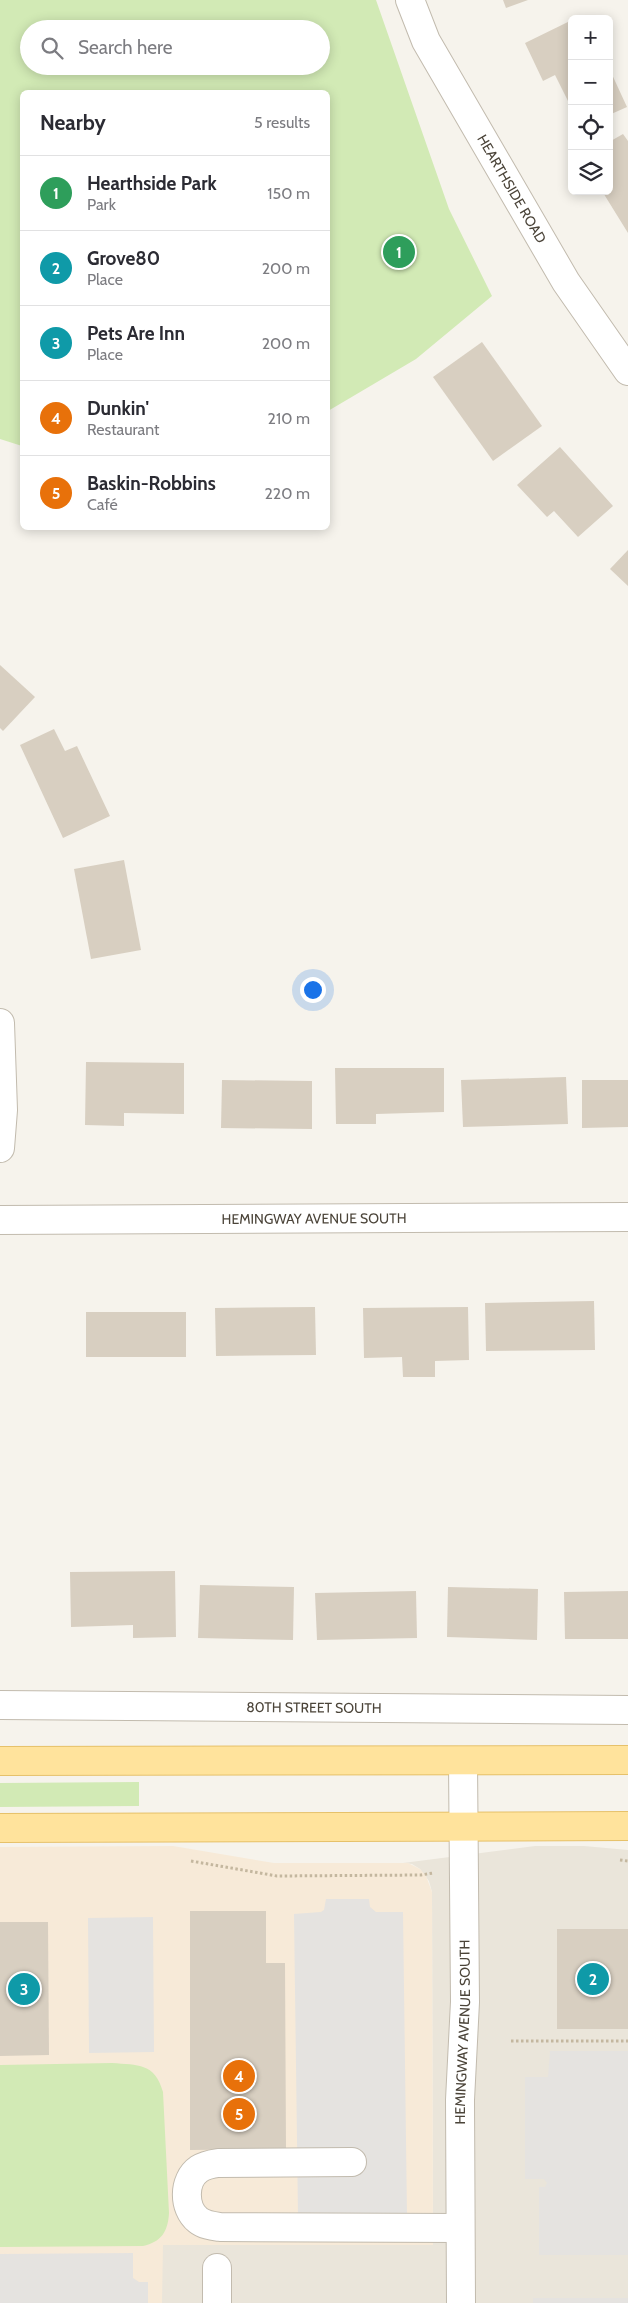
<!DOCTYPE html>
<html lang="en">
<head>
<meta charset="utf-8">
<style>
	body { margin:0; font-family:Cabin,sans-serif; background:#f7f7f7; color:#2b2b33 }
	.controls { position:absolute; right:15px; top:15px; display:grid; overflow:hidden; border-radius:8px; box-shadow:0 2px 12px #0003 }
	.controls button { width:45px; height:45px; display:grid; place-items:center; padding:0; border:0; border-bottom:1px solid #e1e1e2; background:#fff; color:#2b2b33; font:25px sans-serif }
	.you { position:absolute; left:312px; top:989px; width:18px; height:18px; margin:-12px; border:4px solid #fff; border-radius:50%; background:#1a73e8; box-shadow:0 0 0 8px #1a73e833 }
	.badge { display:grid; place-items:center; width:32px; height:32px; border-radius:50%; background:#1a73e8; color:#fff; font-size:16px; font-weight:700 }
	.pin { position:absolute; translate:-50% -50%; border:2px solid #fff; box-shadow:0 1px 5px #0006 }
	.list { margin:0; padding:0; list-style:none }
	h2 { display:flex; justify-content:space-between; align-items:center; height:65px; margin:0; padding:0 20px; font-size:21px }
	h2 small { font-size:16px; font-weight:400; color:#7c7c81 }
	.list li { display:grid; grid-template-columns:32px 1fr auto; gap:15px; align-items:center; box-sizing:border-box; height:75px; padding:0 20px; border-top:1px solid #e1e1e2 }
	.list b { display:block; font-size:19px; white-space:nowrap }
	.list p { margin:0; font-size:16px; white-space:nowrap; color:#7c7c81 }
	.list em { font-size:16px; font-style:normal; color:#7c7c81 }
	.icon { flex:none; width:28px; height:28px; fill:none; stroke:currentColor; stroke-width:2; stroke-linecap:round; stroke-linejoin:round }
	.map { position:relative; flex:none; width:628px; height:2303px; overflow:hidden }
	.search { position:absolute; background:#fff; box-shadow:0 2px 12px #0003; left:20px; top:20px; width:310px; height:55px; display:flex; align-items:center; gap:12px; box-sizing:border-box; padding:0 18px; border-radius:28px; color:#7c7c81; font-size:19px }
	.panel { position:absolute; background:#fff; box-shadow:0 2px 12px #0003; left:20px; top:90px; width:310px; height:440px; border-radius:8px }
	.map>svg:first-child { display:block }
	.residential { fill:#eae5da }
	.commercial { fill:#f7ead8 }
	.green { fill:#d2eab5; fill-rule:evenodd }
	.parking { fill:#e5e3e0 }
	.building { fill:#d8cfc1 }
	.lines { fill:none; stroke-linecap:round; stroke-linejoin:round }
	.minor-casing { stroke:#c2bbae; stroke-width:30 }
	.major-casing { stroke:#e6c16a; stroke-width:30 }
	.path { stroke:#c4b79f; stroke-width:3; stroke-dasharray:2.5 2.5; stroke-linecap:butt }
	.minor { stroke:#fff; stroke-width:28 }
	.major { stroke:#ffe39c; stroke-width:28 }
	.labels { text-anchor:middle; stroke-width:4.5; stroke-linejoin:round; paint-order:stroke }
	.street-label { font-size:14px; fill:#4b4439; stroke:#fff }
</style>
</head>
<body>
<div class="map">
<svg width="628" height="2303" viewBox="0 0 628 2303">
	<rect width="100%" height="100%" fill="#f6f3ec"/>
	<!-- residential -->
	<polygon class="residential" points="535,1846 584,1846 628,1850 628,2303 162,2303 162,2245 433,2245 432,1892 429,1881 420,1869 412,1864 403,1863"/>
	<!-- commercial -->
	<polygon class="commercial" points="173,1846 274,1863 408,1863 420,1869 426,1876 432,1892 433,2245 163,2245 162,2303 0,2303 0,1847"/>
	<!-- green -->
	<g class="green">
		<path d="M0 0H376L449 209 492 296 416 359 328 411V92H22V446L0 439ZM29 29H321V66H29Z"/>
		<polygon points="139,1782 139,1806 0,1807 0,1783"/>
		<path d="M112 2063C138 2065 155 2063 163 2092L169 2213C168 2232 161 2242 143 2246L0 2247V2065Z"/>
	</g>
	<!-- parking -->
	<g class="parking">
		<polygon points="326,1899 369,1899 370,1907 376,1912 403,1912 407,2215 298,2216 294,1914 321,1912 324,1910"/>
		<polygon points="153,1917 154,2052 89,2053 88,1918"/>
		<polygon points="550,2051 628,2051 628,2255 539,2255 539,2187 545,2187 547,2183 544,2179 525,2179 525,2077 548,2077"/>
		<polygon points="133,2253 133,2278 139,2282 148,2282 148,2303 0,2303 0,2254"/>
		<rect x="533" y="2298" width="95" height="5"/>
	</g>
	<!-- building -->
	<g class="building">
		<polygon points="503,0 528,0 506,8"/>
		<polygon points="572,20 572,109 555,75 543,81 525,43"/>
		<polygon points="609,68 627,107 609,115"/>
		<polygon points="623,134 628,141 628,233 602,191 609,191 609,142"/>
		<polygon points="482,342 542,426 493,461 433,377"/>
		<polygon points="560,447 613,506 578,537 554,511 547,517 517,485"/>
		<polygon points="628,550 628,586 610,569"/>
		<polygon points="0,665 35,697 3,731 0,728"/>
		<polygon points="54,729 65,751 77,746 110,816 63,838 20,745"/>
		<polygon points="124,860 141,950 91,959 74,869"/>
		<polygon points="86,1062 184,1063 184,1114 124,1113 124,1126 85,1125"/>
		<polygon points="335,1068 444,1068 444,1112 376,1114 376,1124 336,1124"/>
		<polygon points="566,1077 568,1124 463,1127 461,1080"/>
		<polygon points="222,1080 312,1081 312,1129 221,1128"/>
		<polygon points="582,1080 628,1080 628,1127 582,1128"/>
		<polygon points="594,1301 595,1350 486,1351 485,1303"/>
		<polygon points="315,1307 316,1355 216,1356 215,1308"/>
		<polygon points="468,1307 469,1360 435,1361 435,1377 403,1377 402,1357 364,1358 363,1308"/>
		<rect x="86" y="1312" width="100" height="45"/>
		<polygon points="175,1571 176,1637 133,1638 133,1625 71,1627 70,1572"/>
		<polygon points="200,1585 294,1587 293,1640 198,1638"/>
		<polygon points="448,1587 538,1589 537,1640 447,1637"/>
		<polygon points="416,1591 417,1638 317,1640 315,1593"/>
		<polygon points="628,1591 628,1639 565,1639 564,1592"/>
		<polygon points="190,1911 266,1911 266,1963 285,1963 286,2149 190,2150"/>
		<polygon points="0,1922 48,1922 49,2055 0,2056"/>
		<rect x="557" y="1929" width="71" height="100"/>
	</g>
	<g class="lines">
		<!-- minor casing -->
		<g class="minor-casing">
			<g id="minor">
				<path id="s1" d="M410 0 426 41 566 282 628 371"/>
				<polyline points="0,1023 3,1110 0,1148"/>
				<path id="s2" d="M0 1220 628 1217"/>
				<path id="s3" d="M0 1705 628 1710"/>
				<path d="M352 2162 218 2163C211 2164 205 2165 199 2169 183 2180 183 2208 198 2220 204 2225 213 2226 220 2227L460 2228"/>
				<polyline points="217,2268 217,2303"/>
				<path id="s4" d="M461 2303 460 2100 465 2002 463 1761"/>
			</g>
		</g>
		<!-- major casing -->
		<g class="major-casing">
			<g id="major">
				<polyline points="0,1761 628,1760"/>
				<polyline points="0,1828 628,1826"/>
			</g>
		</g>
		<!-- path -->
		<g class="path">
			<polyline points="620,1860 628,1861"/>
			<polyline points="191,1861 277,1876 421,1875 433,1873"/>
			<polyline points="511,2041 628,2041"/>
		</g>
		<!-- minor -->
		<use href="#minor" class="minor"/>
		<!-- major -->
		<use href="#major" class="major"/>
	</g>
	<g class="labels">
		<!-- street labels -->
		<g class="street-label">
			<text dy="5" stroke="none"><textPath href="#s1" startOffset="215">HEARTHSIDE ROAD</textPath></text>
			<text dy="5" stroke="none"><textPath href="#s2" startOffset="314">HEMINGWAY AVENUE SOUTH</textPath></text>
			<text dy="5" stroke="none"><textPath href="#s3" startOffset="314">80TH STREET SOUTH</textPath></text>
			<text dy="5" stroke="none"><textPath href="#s4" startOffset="271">HEMINGWAY AVENUE SOUTH</textPath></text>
		</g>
	</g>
</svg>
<div class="controls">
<button>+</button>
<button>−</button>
<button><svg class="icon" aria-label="locate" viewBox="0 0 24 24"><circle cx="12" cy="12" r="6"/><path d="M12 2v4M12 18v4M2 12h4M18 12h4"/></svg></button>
<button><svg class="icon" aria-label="layers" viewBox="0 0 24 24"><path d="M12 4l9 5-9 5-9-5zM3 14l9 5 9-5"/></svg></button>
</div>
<div class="you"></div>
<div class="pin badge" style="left:399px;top:252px;background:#2e9e5b">1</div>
<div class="pin badge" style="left:593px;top:1979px;background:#0f9aa8">2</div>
<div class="pin badge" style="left:24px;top:1989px;background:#0f9aa8">3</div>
<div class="pin badge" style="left:239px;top:2076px;background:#e8710a">4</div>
<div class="pin badge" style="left:239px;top:2114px;background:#e8710a">5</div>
<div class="search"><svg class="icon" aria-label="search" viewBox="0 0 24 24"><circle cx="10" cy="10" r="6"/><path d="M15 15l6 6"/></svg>Search here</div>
<section class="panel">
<h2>Nearby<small>5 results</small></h2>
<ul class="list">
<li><span class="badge" style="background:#2e9e5b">1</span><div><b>Hearthside Park</b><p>Park</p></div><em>150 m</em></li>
<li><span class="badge" style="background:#0f9aa8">2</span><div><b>Grove80</b><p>Place</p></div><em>200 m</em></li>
<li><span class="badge" style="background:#0f9aa8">3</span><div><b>Pets Are Inn</b><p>Place</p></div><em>200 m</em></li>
<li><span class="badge" style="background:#e8710a">4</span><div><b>Dunkin'</b><p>Restaurant</p></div><em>210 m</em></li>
<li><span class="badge" style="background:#e8710a">5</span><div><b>Baskin-Robbins</b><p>Café</p></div><em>220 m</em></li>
</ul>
</section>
</div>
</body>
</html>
